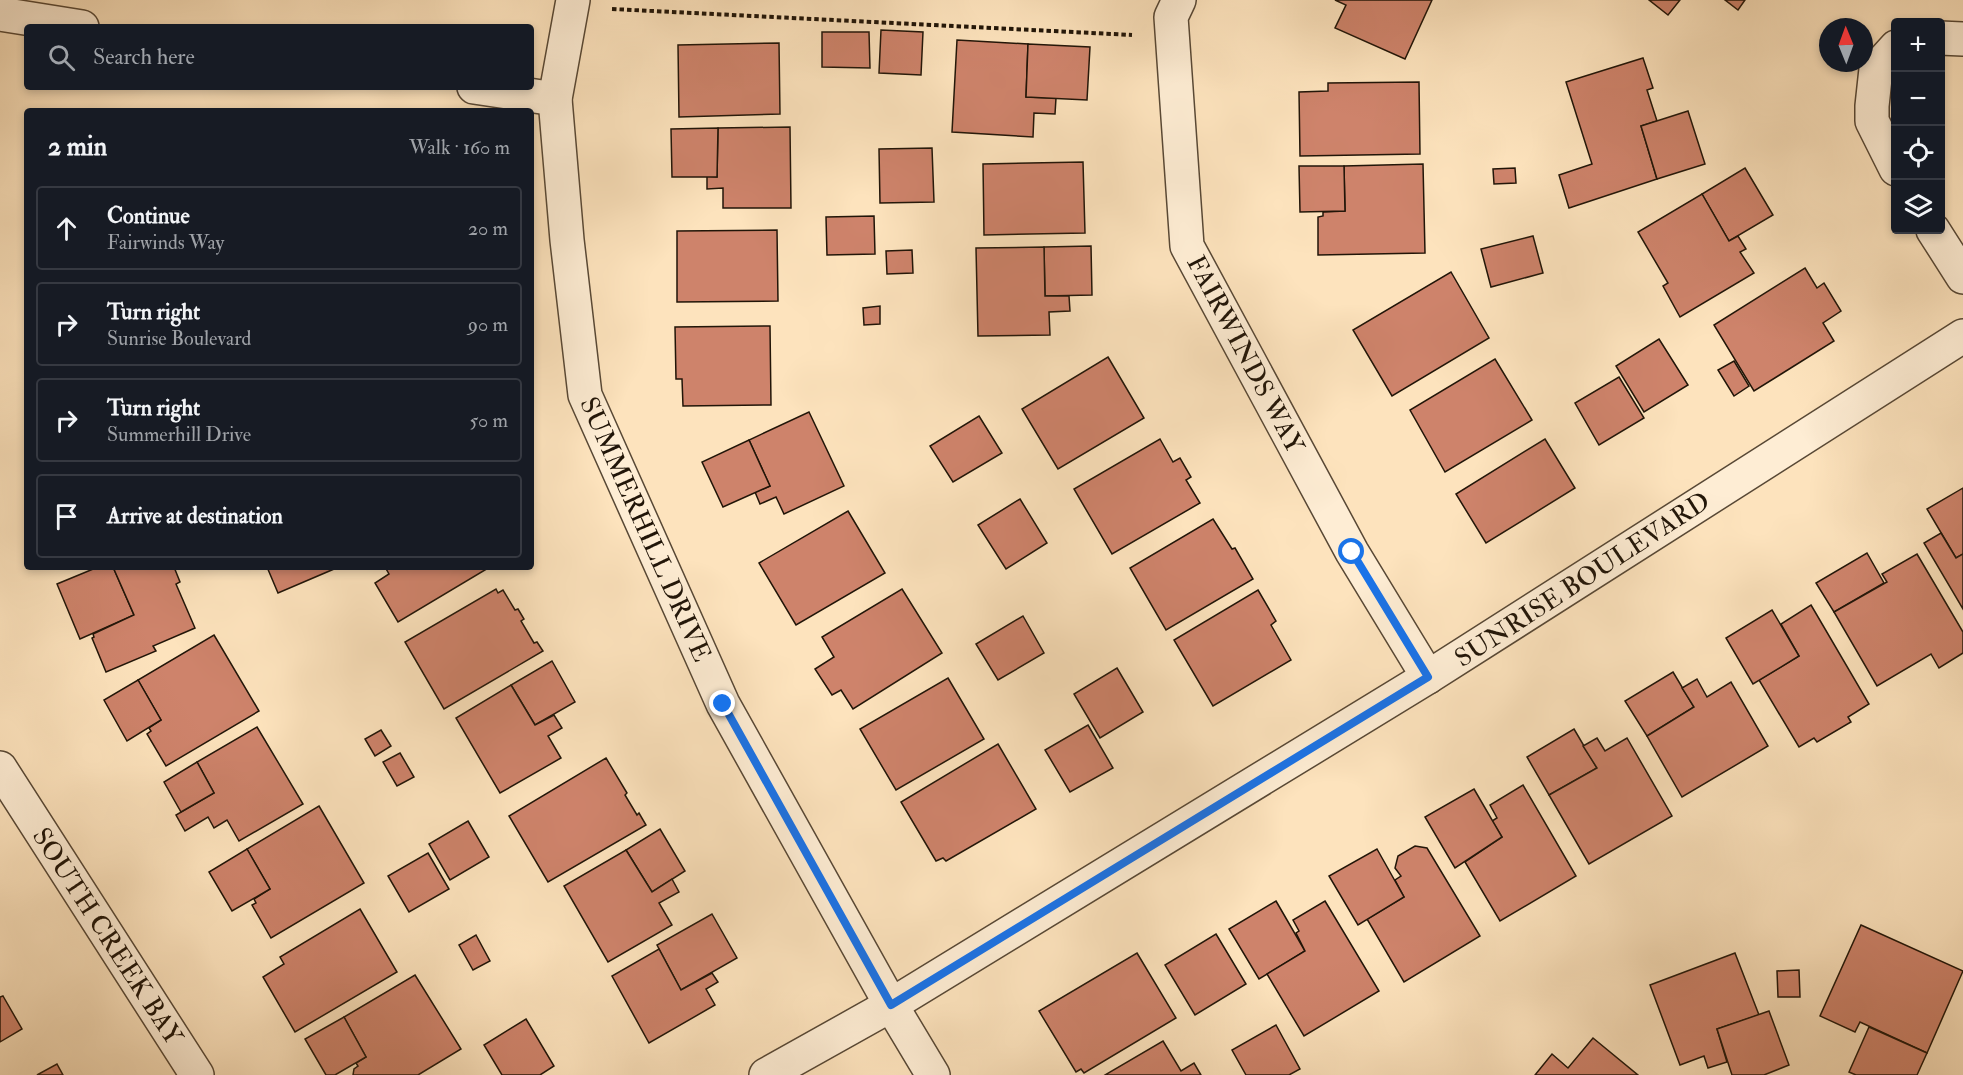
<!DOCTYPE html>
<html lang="en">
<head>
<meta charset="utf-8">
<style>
	body { margin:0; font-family:"IM FELL Double Pica",serif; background:#20242c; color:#f1f3f6 }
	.controls { position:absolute; right:18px; top:18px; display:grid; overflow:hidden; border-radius:6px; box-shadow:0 3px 9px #0003 }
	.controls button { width:54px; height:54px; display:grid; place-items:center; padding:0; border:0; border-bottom:2px solid #363941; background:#171b24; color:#f1f3f6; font:30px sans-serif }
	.compass { position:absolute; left:1819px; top:18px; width:54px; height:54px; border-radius:50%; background:#171b24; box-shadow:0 3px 9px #0003; rotate:359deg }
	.stop { position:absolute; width:18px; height:18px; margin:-14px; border:4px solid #1a73e8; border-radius:50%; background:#fff }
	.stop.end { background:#1a73e8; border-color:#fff; box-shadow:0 2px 6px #0008 }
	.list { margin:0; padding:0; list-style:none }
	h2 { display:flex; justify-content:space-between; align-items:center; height:78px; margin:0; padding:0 24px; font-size:26px }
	h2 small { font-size:20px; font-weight:400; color:#9ea1a6 }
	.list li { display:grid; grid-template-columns:39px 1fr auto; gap:18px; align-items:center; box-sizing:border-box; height:84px; margin:0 12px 12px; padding:0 12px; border:2px solid #363941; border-radius:6px }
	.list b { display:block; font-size:22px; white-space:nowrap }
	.list p { margin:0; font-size:20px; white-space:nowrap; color:#9ea1a6 }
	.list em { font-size:20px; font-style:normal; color:#9ea1a6 }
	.icon { flex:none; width:33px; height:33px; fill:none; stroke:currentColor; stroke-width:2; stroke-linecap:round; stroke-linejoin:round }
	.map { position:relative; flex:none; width:1963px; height:1075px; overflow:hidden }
	.search { position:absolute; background:#171b24; box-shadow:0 3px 9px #0003; left:24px; top:24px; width:510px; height:66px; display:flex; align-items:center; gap:15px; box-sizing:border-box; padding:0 21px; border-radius:6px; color:#9ea1a6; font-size:22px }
	.panel { position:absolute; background:#171b24; box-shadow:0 3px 9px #0003; left:24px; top:108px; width:510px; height:462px; border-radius:6px }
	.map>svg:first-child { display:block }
	.building { fill:#ce836b; stroke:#211508; stroke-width:1.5 }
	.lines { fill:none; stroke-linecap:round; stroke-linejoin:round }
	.street-casing { stroke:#584835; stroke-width:36 }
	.path { stroke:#211508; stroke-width:4; stroke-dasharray:4.5 3; stroke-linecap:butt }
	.street { stroke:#feedd4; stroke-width:33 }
	.route { stroke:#1a73e8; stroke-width:8 }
	.labels { text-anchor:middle; stroke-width:6; stroke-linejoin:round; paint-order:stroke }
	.street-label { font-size:26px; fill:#211508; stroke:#feedd4 }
</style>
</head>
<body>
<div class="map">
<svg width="1963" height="1075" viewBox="0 0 1963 1075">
	<rect width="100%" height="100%" fill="#fde3bd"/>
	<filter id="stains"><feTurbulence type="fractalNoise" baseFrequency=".00333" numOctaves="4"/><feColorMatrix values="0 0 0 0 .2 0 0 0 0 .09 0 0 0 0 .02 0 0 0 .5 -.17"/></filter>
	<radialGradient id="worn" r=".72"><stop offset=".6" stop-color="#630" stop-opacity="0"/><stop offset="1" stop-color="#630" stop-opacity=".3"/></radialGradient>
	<!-- building -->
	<g class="building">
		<polygon points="1335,0 1432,0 1405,59 1335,28 1346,5"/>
		<polygon points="1649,0 1680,0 1668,15"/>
		<polygon points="1725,0 1745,0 1738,10"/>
		<polygon points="881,30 923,32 921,75 879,73"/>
		<polygon points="822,32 869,32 870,68 822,67"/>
		<polygon points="957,40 1028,44 1026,97 1056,98 1055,114 1034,113 1033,137 952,132"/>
		<polygon points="779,43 780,114 679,117 678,45"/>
		<polygon points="1028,44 1090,47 1087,100 1026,97"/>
		<polygon points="1643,58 1653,88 1647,90 1657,121 1641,126 1657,179 1569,208 1559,175 1592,164 1566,82"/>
		<polygon points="1419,82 1420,154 1300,156 1299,92 1328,91 1328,83"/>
		<polygon points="1688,111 1705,164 1657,179 1641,126"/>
		<polygon points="790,127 791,208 723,208 723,188 707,189 707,176 717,177 718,128"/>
		<polygon points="718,128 717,177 672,177 671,129"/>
		<polygon points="932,148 934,202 880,203 879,149"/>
		<polygon points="1083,162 1085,233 984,235 983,164"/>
		<polygon points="1423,164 1425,253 1318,255 1318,217 1323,216 1323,212 1345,211 1344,166"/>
		<polygon points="1299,166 1344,166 1345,211 1300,212"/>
		<polygon points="1515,168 1516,183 1494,184 1493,169"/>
		<polygon points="1745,168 1773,215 1729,241 1702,194"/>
		<polygon points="1702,194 1729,241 1738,236 1746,249 1740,252 1754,273 1680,317 1663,286 1668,283 1638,232"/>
		<polygon points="874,216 875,254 827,255 826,217"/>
		<polygon points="777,230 778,301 677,302 677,231"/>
		<polygon points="1533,236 1543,273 1491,287 1481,249"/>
		<polygon points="1091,246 1092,295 1045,296 1044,247"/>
		<polygon points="1044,247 1045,296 1069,296 1070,311 1049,312 1050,335 978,336 976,248"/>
		<polygon points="912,250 913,273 887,274 886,251"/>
		<polygon points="1805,268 1817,288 1824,283 1841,311 1823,323 1834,341 1754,391 1714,325"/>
		<polygon points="1451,272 1489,338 1392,396 1353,330"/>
		<polygon points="880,306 880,324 864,325 863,308"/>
		<polygon points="770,326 771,405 683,406 682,379 676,379 675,327"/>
		<polygon points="1659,339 1688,385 1644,412 1616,366"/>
		<polygon points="1108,357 1144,418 1058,469 1022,409"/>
		<polygon points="1495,359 1532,420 1445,472 1410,410"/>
		<polygon points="1734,361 1749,386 1734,396 1718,370"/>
		<polygon points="1619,377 1644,418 1599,445 1575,403"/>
		<polygon points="809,412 844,486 784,514 776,497 760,504 755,492 770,486 749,440"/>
		<polygon points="979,416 1002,453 953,482 930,446"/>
		<polygon points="1160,439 1173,462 1180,458 1191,477 1186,480 1200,503 1112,554 1074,489"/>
		<polygon points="1545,439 1575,488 1486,543 1456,494"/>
		<polygon points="749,440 770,486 723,507 702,462"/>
		<polygon points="1963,488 1963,554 1956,558 1927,509"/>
		<polygon points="1020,499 1047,543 1006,569 978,525"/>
		<polygon points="848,511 885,573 796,625 759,563"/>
		<polygon points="1213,519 1232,549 1235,548 1253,579 1166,630 1130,568"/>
		<polygon points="1941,533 1956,558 1963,554 1963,609 1924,543"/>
		<polygon points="1867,553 1884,583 1834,612 1816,583"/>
		<polygon points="1917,554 1963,632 1963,653 1939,668 1931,654 1877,686 1834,612 1887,582 1882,574"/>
		<polygon points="98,567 113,567 134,615 80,639 57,584"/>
		<polygon points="113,567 174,567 180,582 176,584 195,628 153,646 156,651 106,672 92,638 94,637 93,634 134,615"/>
		<polygon points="267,567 333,567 334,569 278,593"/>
		<polygon points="385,567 490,567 398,622 375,583 389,574"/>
		<polygon points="496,589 498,593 503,590 515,610 518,609 524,619 521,621 534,643 537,642 543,651 444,709 405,642"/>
		<polygon points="902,589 942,653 853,709 841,690 832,695 815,669 834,657 822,637"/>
		<polygon points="1258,590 1276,621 1271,625 1291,660 1213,706 1174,640"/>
		<polygon points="1811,605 1869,704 1848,717 1851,722 1817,742 1814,738 1799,747 1759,680 1799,656 1781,624"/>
		<polygon points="1772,610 1799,656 1753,684 1726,638"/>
		<polygon points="1023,616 1044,653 998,680 976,644"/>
		<polygon points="214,635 259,711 166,766 147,734 151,731 149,728 161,720 138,680"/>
		<polygon points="552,661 575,702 535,725 511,685"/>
		<polygon points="1117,668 1143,712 1100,738 1074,694"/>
		<polygon points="1673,672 1694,707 1647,736 1625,701"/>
		<polygon points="948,678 984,739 896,790 860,729"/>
		<polygon points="1697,679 1707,697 1731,682 1768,746 1682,797 1647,736 1694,707 1682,688"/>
		<polygon points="138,680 161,720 127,741 104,700"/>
		<polygon points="511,685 535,725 554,715 562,728 548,736 561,758 500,793 456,718"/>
		<polygon points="1088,725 1113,768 1070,792 1045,750"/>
		<polygon points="257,727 303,804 239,841 227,820 214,828 208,817 185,831 176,815 214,793 197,762"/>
		<polygon points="1574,729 1597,768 1549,795 1527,757"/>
		<polygon points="381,730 391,746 375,756 365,739"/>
		<polygon points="1597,738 1605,751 1627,738 1672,816 1589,864 1549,795 1597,768 1583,746"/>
		<polygon points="998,744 1036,809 946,861 943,858 936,861 901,802"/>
		<polygon points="400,753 414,777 397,786 383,762"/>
		<polygon points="606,758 627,793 625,795 637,815 639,813 646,825 548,882 509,816"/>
		<polygon points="197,762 214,793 181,812 164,782"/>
		<polygon points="1523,785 1576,876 1500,921 1465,862 1502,837 1492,821 1497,818 1490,805"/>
		<polygon points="1474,789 1502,837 1455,868 1425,817"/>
		<polygon points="319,806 364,883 271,938 252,905 256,903 254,899 270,889 247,849"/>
		<polygon points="468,821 489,857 450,880 429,844"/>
		<polygon points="660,829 685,871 652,892 626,850"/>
		<polygon points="1415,846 1427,848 1480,936 1404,982 1367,919 1404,897 1395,880 1401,876 1395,868 1398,856"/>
		<polygon points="247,849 270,889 232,911 209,872"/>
		<polygon points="1377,849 1404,897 1358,925 1329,876"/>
		<polygon points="626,850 652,892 672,879 679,892 659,903 672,925 608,962 564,886"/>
		<polygon points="428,853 449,889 409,912 388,876"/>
		<polygon points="1276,901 1305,951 1259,979 1229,929"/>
		<polygon points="1325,901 1379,991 1304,1036 1267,974 1305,951 1296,933 1299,931 1293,920"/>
		<polygon points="360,909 397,972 295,1032 263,977 284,964 280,957"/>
		<polygon points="712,914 737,958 681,990 657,945"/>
		<polygon points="1861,925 1963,971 1927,1053 1860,1022 1855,1032 1820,1016"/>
		<polygon points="1216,934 1246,984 1195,1015 1165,965"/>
		<polygon points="476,935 490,961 473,970 459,945"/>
		<polygon points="659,949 681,990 712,973 718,982 706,989 715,1005 649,1043 612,976"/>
		<polygon points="1137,953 1176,1018 1084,1073 1081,1069 1076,1072 1039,1011"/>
		<polygon points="1735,953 1759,1015 1717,1029 1727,1062 1708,1068 1704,1056 1680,1065 1650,985"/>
		<polygon points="1799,970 1800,997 1778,997 1777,971"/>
		<polygon points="415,975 461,1049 418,1075 353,1075 354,1069 358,1066 356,1063 366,1057 344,1017"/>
		<polygon points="3,996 22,1029 0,1042 0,997"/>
		<polygon points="1769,1011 1789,1065 1764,1075 1732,1075 1717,1029"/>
		<polygon points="344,1017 366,1057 335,1075 326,1075 305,1039"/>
		<polygon points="526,1019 554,1066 540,1075 502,1075 484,1045"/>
		<polygon points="1276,1025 1300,1069 1289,1075 1246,1075 1232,1050"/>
		<polygon points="1869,1027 1927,1053 1917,1075 1856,1075 1849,1072"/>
		<polygon points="1593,1038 1638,1075 1535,1075 1552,1054 1568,1068"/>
		<polygon points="1163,1041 1181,1071 1194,1063 1201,1075 1105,1075"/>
		<polygon points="57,1064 63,1075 37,1075"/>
	</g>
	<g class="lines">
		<!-- street casing -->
		<g class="street-casing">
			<g id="street">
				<polyline points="573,0 555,99 567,240 585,395 723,704 891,1005 933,1075"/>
				<polyline points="1179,0 1171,17 1187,246 1352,552 1428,677"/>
				<polyline points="0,14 82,27"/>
				<polyline points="1940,38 1963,39"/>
				<polyline points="1896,47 1876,69 1872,106 1872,121 1896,169"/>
				<polyline points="474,87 555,99"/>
				<polyline points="1933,230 1963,277"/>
				<polyline points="0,768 197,1075"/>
				<polyline points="766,1075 891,1005 1428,677 1963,336"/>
			</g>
		</g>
		<!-- path -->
		<polyline class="path" points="612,9 1132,35"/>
		<!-- street -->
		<use href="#street" class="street"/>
	</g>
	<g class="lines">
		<!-- route -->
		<polyline class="route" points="723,704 891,1005 1428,677 1352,552"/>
	</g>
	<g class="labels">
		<!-- street labels -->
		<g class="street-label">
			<text transform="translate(1246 354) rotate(62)" y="9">FAIRWINDS WAY</text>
			<text transform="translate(646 529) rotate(66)" y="9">SUMMERHILL DRIVE</text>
			<text transform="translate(1582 579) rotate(-33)" y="9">SUNRISE BOULEVARD</text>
			<text transform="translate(108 936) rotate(57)" y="9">SOUTH CREEK BAY</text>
		</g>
	</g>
	<rect width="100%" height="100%" filter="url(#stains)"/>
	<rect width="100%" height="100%" fill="url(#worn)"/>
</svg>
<div class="controls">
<button>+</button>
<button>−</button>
<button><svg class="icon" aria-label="locate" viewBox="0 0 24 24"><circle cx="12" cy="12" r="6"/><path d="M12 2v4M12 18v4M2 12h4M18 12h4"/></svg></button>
<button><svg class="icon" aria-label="layers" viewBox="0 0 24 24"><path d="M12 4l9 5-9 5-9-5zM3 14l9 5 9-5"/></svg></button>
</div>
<svg class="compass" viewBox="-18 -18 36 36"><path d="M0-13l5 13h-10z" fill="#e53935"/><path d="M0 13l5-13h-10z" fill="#9ea1a6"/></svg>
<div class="stop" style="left:1352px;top:552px"></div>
<div class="stop end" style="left:723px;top:704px"></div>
<div class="search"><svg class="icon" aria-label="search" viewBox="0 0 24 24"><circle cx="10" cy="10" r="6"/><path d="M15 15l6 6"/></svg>Search here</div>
<section class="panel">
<h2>2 min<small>Walk · 160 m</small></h2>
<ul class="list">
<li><svg class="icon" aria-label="ahead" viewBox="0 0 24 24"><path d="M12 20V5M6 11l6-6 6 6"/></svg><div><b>Continue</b><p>Fairwinds Way</p></div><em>20 m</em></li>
<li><svg class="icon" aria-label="right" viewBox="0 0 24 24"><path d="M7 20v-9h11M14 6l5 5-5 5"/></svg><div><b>Turn right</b><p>Sunrise Boulevard</p></div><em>90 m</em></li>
<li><svg class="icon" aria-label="right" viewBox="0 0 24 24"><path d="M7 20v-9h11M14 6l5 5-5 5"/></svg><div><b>Turn right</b><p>Summerhill Drive</p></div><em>50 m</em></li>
<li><svg class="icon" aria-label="arrive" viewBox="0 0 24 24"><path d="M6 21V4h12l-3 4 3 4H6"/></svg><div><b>Arrive at destination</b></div></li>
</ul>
</section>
</div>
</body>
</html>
